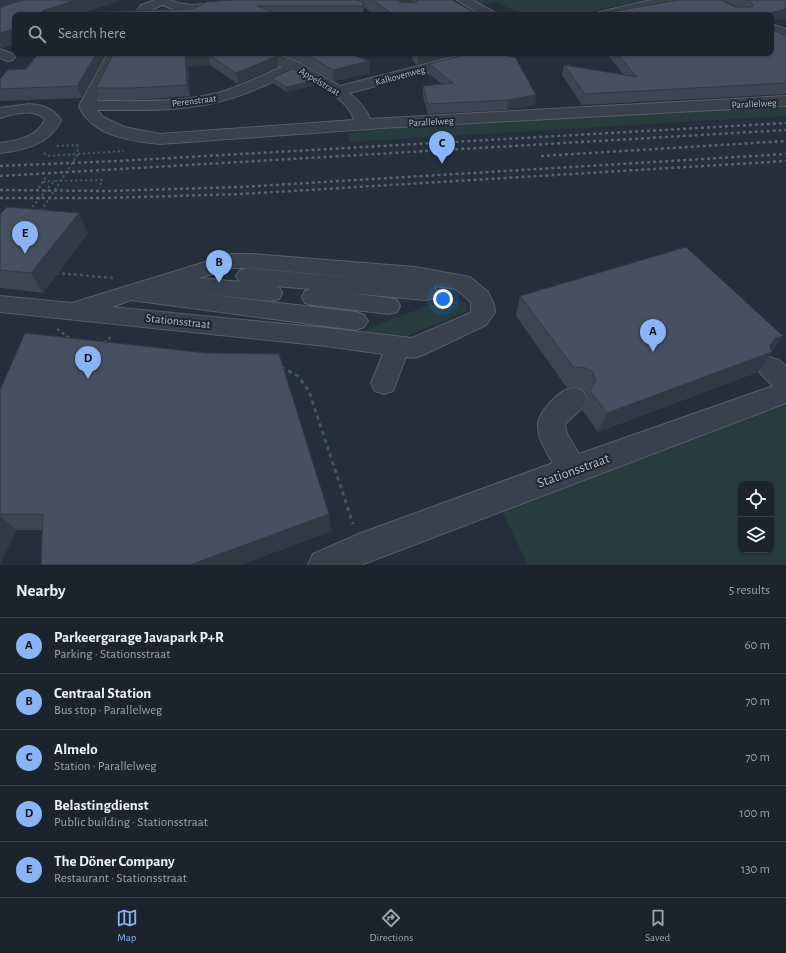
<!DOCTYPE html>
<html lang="en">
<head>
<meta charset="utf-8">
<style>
	body { margin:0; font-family:"Alegreya Sans",sans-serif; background:#242b36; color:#f1f3f6 }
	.controls { position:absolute; right:12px; bottom:12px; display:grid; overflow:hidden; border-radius:8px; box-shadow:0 1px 3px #0004 }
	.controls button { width:36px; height:36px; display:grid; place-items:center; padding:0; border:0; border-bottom:1px solid #39404a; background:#1b232e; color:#f1f3f6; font:20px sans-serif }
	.you { position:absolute; left:443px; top:299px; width:14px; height:14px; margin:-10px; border:3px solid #fff; border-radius:50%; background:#1a73e8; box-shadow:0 0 0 6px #1a73e833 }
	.badge { display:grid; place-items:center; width:26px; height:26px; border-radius:50%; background:#8ab4f8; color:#111; font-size:13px; font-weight:700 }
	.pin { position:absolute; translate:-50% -33px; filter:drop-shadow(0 1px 2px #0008) }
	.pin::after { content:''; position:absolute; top:21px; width:14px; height:12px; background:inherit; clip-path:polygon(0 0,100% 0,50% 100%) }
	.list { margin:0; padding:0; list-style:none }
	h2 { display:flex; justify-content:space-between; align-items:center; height:52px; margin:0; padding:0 16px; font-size:17px }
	h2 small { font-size:13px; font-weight:400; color:#a0a4aa }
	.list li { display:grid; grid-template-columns:26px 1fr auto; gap:12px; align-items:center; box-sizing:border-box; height:56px; padding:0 16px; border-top:1px solid #39404a }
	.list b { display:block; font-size:15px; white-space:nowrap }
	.list p { margin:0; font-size:13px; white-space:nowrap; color:#a0a4aa }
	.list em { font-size:13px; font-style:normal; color:#a0a4aa }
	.icon { flex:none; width:22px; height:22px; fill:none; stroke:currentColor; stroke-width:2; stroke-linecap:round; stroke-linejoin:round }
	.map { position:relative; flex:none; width:786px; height:565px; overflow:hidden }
	.search { position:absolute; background:#1b232e; box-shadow:0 1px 3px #0004; left:12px; right:12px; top:12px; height:44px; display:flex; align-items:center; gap:10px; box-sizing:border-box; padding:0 14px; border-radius:8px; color:#a0a4aa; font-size:15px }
	.sheet { height:332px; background:#1b232e }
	nav { display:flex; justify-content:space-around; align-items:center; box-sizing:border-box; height:56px; border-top:1px solid #39404a; background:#1b232e; font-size:11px; color:#a0a4aa }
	nav a { display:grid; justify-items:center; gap:2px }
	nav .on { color:#8ab4f8 }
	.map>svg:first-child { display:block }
	.green { fill:#263c3f; fill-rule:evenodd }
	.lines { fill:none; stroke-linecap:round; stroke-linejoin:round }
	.minor-casing { stroke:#565f6c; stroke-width:2 }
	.path-far2 { stroke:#44595c; stroke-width:2; stroke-dasharray:2.5 2.5; stroke-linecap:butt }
	.path-far1 { stroke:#44595c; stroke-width:2.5; stroke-dasharray:3 3; stroke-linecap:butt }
	.path { stroke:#44595c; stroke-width:3; stroke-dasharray:4 4; stroke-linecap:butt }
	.minor { fill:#38414e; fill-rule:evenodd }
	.rail { stroke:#5a6575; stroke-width:2.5; stroke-dasharray:3 3; stroke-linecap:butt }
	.wall { fill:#3b4654 }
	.shaded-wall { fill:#303945 }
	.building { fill:#455162; stroke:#303945 }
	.labels { text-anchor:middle; stroke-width:4; stroke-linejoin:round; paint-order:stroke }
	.far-street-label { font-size:10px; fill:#b4bcc9; stroke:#1d2633 }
	.street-label { font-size:12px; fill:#b4bcc9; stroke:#1d2633 }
	.near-street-label { font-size:14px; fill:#b4bcc9; stroke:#1d2633 }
</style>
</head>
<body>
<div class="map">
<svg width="786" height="565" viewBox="0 0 786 565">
	<rect width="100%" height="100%" fill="#242f3e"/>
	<!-- green -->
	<g class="green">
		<polygon points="471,0 643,0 576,15 522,15 495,1 479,5"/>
		<polygon points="786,104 786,116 349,142 348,134 365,130"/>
		<polygon points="457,301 465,302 468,307 467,311 408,336 394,340 365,336 365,332 368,328 438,302"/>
		<path d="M786 399V565H528L502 511ZM741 484H771V550H741Z"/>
	</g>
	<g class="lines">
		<!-- minor casing -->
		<g class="minor-casing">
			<g id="minor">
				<polygon points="155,0 170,0 178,3 192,5 226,2 230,3 232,6 230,9 226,10 192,12 176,10 162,5 149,11 146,15 134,15 141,5"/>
				<polygon points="457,0 472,0 494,12 496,15 481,15"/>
				<polygon points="651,0 672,0 670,2 618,15 597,15 599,12"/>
				<polygon points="771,24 786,29 786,37 771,32"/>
				<polygon points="0,49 13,54 15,57 13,60 8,61 0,58"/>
				<path d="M108 53H122L97 101C136 101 178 103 217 93 240 87 261 76 282 67L257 56 255 53H274L300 63 340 86 469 53H492L490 56 349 93C358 100 366 108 370 119L786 96V106L382 128 160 144C131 141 92 136 79 106ZM294 72C313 81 348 98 354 120L160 134 124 127 103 117 97 110C141 110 186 112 228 99 251 93 272 82 294 72Z"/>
				<path d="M29 104C43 105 53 108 61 120 50 144 25 150 0 153V143C17 141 37 137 45 120 35 107 14 114 0 118V108Z"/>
				<path d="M231 254H252L415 267 470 277 488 292 491 298 494 305 495 312 491 318 486 325 423 355 414 358 406 357 393 391 384 394 375 391 371 383 383 354 326 346 0 312V296L72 303ZM231 268H252L422 284 247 268 239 271 236 276 239 281 242 282 199 278ZM428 285 456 289 471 302V310L470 313 412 338 326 328 112 307 131 300 356 330 364 327 368 321 364 315 356 312 193 293 271 301 279 299 282 293 279 287 275 286 311 289 305 291 302 297 305 303 313 305 389 314 397 312 400 306 397 300 389 298 348 293 426 300 434 298 437 292 434 286Z"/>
				<path d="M770 357 779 360 786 366V403L361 565H308L313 554 361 533 553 463C547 453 538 439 538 426 537 413 561 387 574 388 577 388 581 390 583 391L587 399 583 407 565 424 567 434 579 454 773 386 761 374 757 367 761 360Z"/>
			</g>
		</g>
		<!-- path-far2 -->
		<g class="path-far2">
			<polyline points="44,153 47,156 124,151"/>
			<polyline points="43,182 54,181"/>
			<polyline points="39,188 47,175"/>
			<polyline points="29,211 54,181 102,180 99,188"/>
			<polyline points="41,211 78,154 77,145 56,146"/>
		</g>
		<!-- path-far1 -->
		<g class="path-far1">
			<polyline points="56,273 113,278"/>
			<polyline points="57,329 71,339"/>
			<polyline points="104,343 112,336"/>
		</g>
		<!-- path -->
		<polyline class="path" points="281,367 298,376 309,391 353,524"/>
		<!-- minor -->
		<use href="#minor" class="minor"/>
		<!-- rail -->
		<g class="rail">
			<polyline points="541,156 786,141"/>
			<polyline points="0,166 118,161 786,123"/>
			<polyline points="0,176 786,130"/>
			<polyline points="0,190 108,191 241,187 786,154"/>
			<polyline points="0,198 104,198 242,194 786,161"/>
		</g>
	</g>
	<!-- wall -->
	<g class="wall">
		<polygon points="0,0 121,0 82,13 193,9 360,1 360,0 452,0 478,15 374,15 364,7 363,15 15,15 3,48 0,46"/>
		<polygon points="722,0 786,0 786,18 771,21 771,15 735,7 738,7"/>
		<polygon points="786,36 786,94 582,105 562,75 564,65 624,75 606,53 771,53"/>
		<polygon points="107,53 82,98 0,101 0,79 26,69"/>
		<polygon points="114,53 270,53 278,67 238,84 210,65 188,67 190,96 135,100 101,100 96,88"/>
		<polygon points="278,53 347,53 369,61 370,73 334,81 301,62"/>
		<polygon points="411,53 463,53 417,65 413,61"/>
		<polygon points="491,53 515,53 502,55 535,105 507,110 428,114 423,96 423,86 442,84 429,74 429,64"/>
		<polygon points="272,78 316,80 316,85 287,92 273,83"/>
		<polygon points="0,214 88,233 43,293 0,288"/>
		<polygon points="520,296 783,336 758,372 598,432 582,410 587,397 584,390 575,387 567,388 516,316"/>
		<polygon points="0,390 332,531 240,565 41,565 42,530 16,530 0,565"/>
	</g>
	<!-- shaded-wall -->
	<g class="shaded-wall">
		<polygon points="0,0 38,0 0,11"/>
		<polygon points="76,0 121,0 74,15 43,15 42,11"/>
		<polygon points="398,0 414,0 414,1 401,5"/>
		<polygon points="363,2 364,12 363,15"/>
		<polygon points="786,9 786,18 771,21 771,15 761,15"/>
		<polygon points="15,29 15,44 3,48 0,41 0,33"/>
		<polygon points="97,53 107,53 82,98 77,86"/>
		<polygon points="418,53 463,53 417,65"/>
		<polygon points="492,53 515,53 491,56"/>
		<polygon points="208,54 210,65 188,67 190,96 187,85 185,56"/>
		<polygon points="277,56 278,67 238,84 236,73"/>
		<polygon points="369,61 370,73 334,81 333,70"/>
		<polygon points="316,80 316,85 287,92 286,87"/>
		<polygon points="536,95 535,105 507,110 508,100"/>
		<polygon points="79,213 88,233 43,293 31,273"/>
		<polygon points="783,336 758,372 598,432 607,413 774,339"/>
		<polygon points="329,514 332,531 240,565 190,565"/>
		<polygon points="0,516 16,530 0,565"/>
	</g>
	<!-- building -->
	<g class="building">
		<polygon points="24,0 76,0 42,11 43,15 15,15 15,29 0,33 0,7"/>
		<polygon points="232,0 357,0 363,2 363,6 257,6 281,15 68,15 69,13 193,9 207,2"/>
		<polygon points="372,0 399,0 400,2 415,3 417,1 416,0 452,0 478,15 394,15"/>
		<polygon points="678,0 721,0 735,7 752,7 753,5 750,1 747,0 786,0 786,9 761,15 594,15"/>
		<polygon points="771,29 786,36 786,83 585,94 564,65 637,77 617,53 771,53"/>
		<polygon points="39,53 97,53 77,86 0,89 0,79 8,70 26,69"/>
		<polygon points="114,53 270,53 277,56 236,73 208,54 185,56 187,85 132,88 96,88"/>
		<polygon points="304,53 347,53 369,61 333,70"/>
		<polygon points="472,53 491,53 515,57 536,95 508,100 428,104 423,86 453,83 429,64"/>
		<polygon points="293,69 316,80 286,87 272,78"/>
		<polygon points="7,207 79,213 31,273 0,270 0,214"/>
		<polygon points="686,247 783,336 774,339 770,346 772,352 607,413 590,391 596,380 592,371 583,367 574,368 520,296"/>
		<polygon points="25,333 206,353 279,354 329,514 190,565 41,565 43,514 0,514 0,390"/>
	</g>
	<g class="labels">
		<!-- far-street labels -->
		<g class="far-street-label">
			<text transform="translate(400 75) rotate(-15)" y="4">Kalkovenweg</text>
			<text transform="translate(320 81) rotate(31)" y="4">Appelstraat</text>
			<text transform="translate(194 100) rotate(-7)" y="4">Perenstraat</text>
			<text transform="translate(754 103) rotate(-3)" y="4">Parallelweg</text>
			<text transform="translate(431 121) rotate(-3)" y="4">Parallelweg</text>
		</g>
		<!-- street labels -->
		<g class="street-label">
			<text transform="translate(178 321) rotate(6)" y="4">Stationsstraat</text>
		</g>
		<!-- near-street labels -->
		<g class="near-street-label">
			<text transform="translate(573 470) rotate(-20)" y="5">Stationsstraat</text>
		</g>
	</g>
</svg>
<div class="controls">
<button><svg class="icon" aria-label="locate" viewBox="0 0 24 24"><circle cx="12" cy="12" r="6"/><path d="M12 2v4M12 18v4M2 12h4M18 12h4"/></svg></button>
<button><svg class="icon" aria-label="layers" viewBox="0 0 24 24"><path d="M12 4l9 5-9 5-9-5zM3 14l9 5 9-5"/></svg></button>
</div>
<div class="you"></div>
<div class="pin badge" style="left:653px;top:352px">A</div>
<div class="pin badge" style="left:219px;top:283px">B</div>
<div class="pin badge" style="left:442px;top:164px">C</div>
<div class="pin badge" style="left:88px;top:379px">D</div>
<div class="pin badge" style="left:25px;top:254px">E</div>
<div class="search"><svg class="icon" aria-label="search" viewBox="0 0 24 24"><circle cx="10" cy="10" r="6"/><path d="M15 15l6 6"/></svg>Search here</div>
</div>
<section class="sheet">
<h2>Nearby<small>5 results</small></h2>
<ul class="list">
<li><span class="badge">A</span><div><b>Parkeergarage Javapark P+R</b><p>Parking · Stationsstraat</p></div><em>60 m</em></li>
<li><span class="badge">B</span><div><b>Centraal Station</b><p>Bus stop · Parallelweg</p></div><em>70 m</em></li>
<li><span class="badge">C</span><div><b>Almelo</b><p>Station · Parallelweg</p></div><em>70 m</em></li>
<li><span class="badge">D</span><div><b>Belastingdienst</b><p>Public building · Stationsstraat</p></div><em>100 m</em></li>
<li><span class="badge">E</span><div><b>The Döner Company</b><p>Restaurant · Stationsstraat</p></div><em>130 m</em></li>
</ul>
</section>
<nav>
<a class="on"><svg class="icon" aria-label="map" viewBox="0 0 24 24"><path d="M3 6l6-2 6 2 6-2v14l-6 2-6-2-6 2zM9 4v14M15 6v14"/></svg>Map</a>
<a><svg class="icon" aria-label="directions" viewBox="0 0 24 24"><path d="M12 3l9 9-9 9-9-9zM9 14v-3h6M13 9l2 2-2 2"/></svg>Directions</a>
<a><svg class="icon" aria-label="saved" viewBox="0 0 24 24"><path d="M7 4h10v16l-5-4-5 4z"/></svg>Saved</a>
</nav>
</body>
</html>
